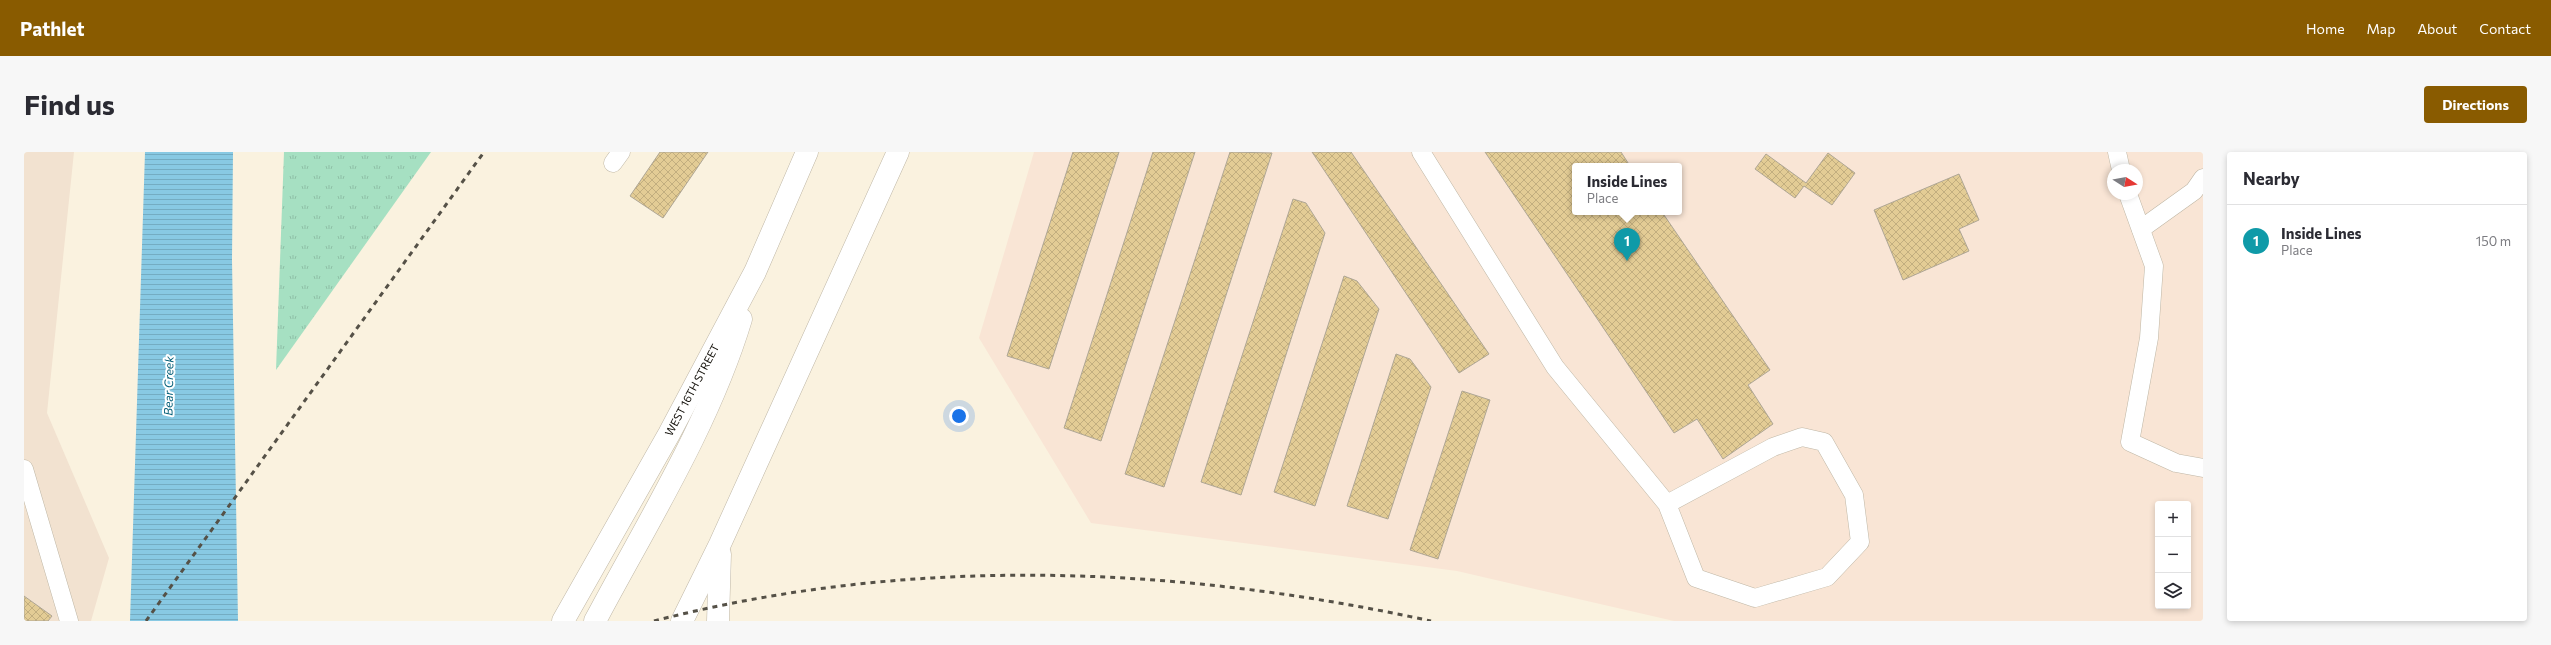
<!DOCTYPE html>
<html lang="en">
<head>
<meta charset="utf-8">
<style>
	body { margin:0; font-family:Commissioner,sans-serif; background:#f7f7f7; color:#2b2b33 }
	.controls { position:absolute; right:12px; bottom:12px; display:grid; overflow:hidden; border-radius:4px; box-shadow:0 2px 6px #0003 }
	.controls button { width:36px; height:36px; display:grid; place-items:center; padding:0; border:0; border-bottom:1px solid #e1e1e2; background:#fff; color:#2b2b33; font:20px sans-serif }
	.compass { position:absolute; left:2083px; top:12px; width:36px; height:36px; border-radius:50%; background:#fff; box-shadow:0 2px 6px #0003; rotate:101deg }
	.you { position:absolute; left:935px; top:264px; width:14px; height:14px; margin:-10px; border:3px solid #fff; border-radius:50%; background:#1a73e8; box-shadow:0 0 0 6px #1a73e833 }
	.badge { display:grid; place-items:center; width:26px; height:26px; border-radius:50%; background:#895b00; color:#fff; font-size:13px; font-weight:700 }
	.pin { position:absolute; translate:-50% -33px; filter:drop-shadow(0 1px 2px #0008) }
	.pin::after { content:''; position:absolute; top:21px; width:14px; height:12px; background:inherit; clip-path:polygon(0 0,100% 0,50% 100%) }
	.popup { position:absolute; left:1548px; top:11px; width:110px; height:52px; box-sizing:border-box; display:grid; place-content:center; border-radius:4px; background:#fff; filter:drop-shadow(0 1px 3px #0005); font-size:13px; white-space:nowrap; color:#7c7c81 }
	.popup b { font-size:15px; color:#2b2b33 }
	.popup::after { content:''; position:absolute; left:50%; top:100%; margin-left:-8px; border:8px solid transparent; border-top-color:#fff }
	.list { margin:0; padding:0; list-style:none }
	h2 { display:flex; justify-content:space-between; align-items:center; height:52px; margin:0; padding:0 16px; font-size:17px }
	h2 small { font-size:13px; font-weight:400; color:#7c7c81 }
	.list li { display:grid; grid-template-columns:26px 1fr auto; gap:12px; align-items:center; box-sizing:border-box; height:72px; padding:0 16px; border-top:1px solid #e1e1e2 }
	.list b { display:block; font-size:15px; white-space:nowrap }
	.list p { margin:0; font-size:13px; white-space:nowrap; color:#7c7c81 }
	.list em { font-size:13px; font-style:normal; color:#7c7c81 }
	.icon { flex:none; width:22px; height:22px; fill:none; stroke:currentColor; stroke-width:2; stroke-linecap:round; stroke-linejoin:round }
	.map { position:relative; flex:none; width:2179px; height:469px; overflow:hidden; border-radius:4px }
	header { display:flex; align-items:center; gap:24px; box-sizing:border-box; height:56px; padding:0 20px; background:#895b00; color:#fff }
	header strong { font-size:19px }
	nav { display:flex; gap:22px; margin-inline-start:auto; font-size:14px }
	.intro { display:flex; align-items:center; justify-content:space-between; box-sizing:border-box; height:96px; padding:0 24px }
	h1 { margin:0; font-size:28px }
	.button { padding:10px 18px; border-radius:4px; background:#895b00; color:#fff; font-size:14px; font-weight:700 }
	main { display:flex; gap:24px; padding:0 24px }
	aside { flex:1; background:#fff; border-radius:4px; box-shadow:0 2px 6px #0003 }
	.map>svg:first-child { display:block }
	.commercial { fill:#f2e2d0 }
	.industrial { fill:#f9e5d5; fill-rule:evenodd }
	.grass { fill:url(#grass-tufts) }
	.water { fill:url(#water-rules) }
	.building { fill:url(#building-cross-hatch); stroke:#aea695 }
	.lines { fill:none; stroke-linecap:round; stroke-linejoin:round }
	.lane-casing { stroke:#bfb7a6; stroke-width:19 }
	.primary-casing { stroke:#bfb7a6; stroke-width:23 }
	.lane { stroke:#fff; stroke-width:18 }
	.primary { stroke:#fff; stroke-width:22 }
	.rail { stroke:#555147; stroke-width:3; stroke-dasharray:5 5; stroke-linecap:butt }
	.labels { text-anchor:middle; stroke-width:4; stroke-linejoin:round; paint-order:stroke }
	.street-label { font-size:11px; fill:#15120c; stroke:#fff }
	.water-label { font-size:12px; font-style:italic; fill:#08617a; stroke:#fff }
</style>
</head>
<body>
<header>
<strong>Pathlet</strong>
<nav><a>Home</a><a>Map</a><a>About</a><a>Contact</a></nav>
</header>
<div class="intro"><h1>Find us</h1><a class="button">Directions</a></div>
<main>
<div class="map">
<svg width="2179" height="469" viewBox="0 0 2179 469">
	<defs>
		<pattern id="grass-tufts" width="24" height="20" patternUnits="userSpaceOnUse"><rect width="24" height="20" fill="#a6e0c2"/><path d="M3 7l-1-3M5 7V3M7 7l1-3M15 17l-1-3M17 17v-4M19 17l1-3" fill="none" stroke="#8ebfa6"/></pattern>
		<pattern id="water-rules" width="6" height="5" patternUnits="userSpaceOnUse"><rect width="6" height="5" fill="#88c9e3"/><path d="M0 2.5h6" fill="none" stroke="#74acc2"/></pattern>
		<pattern id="building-cross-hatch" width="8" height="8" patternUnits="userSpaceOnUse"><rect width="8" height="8" fill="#e3cc95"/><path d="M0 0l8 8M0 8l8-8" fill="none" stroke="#c2ae7f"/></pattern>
	</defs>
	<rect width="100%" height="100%" fill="#faf2df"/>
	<!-- commercial -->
	<polygon class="commercial" points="0,0 50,0 23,261 85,406 67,469 0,469"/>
	<!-- industrial -->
	<path class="industrial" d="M1010 0H2179V469H1650L1433 419 1067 371 955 186ZM1551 14H1655V60H1551ZM2089 18H2113V42H2089ZM2134 352H2164V454H2134Z"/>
	<!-- grass -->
	<polygon class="grass" points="260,0 407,0 252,218"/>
	<!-- water -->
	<polygon class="water" points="121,0 209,0 208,108 214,469 106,469"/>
	<!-- building -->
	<g class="building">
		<polygon points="636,0 684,0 639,66 606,44"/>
		<polygon points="1049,0 1095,0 1025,217 983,204"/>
		<polygon points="1129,0 1171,0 1077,289 1040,276"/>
		<polygon points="1206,0 1248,1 1140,335 1101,322"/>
		<polygon points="1288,0 1327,0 1465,202 1435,221"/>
		<polygon points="1461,0 1597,0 1606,14 1551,14 1551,60 1638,60 1746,218 1724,233 1749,272 1699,307 1673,267 1650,281"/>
		<polygon points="1804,1 1831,21 1808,53 1780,34 1771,46 1731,17 1742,2 1782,31"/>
		<polygon points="1935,22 1955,68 1935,77 1945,99 1879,128 1850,58"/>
		<polygon points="1269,47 1282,51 1301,81 1217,343 1177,330"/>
		<polygon points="1320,124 1333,129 1355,157 1291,354 1250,340"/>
		<polygon points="1372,202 1386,207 1407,235 1364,367 1323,354"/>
		<polygon points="1438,239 1466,248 1414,407 1386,398"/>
		<polygon points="0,444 28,464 24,469 0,469"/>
	</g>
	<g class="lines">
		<!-- lane casing -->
		<g class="lane-casing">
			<g id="lane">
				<polyline points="1397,0 1531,215 1643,352 1672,426 1731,446 1803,425 1836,390 1830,343 1800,290 1778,285 1749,295 1643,352"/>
				<polyline points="2093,0 2097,18"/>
				<polyline points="589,11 597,0"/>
				<polyline points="2104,42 2130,114 2125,186 2106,290 2152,311 2179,316"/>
				<polyline points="2117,77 2170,39 2179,26"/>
				<polyline points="0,317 45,469"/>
			</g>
		</g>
		<!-- primary casing -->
		<g class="primary-casing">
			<g id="primary">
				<polyline points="539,469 645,282 731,120 783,0"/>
				<path d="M571 469C623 371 685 273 717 167"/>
				<polyline points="658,469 696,392 874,0"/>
				<polyline points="694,469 696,402"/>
			</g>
		</g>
		<!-- lane -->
		<use href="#lane" class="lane"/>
		<!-- primary -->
		<use href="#primary" class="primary"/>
		<!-- rail -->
		<g class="rail">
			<polyline points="122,469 460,0"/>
			<path d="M630 469C886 403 1150 413 1407 469"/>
		</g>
	</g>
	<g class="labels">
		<!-- street labels -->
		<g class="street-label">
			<text transform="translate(668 238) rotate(-62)" y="4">WEST 16TH STREET</text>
		</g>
		<!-- water labels -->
		<g class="water-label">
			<text transform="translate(145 234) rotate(-89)" y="4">Bear Creek</text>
		</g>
	</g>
</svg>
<div class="controls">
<button>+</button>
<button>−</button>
<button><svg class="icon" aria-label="layers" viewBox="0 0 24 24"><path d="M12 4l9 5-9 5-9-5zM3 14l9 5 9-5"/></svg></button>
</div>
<svg class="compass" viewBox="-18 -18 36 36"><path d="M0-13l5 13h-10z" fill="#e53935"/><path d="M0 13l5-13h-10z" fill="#7c7c81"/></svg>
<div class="you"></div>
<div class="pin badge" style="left:1603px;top:109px;background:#0f9aa8">1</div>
<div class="popup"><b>Inside Lines</b>Place</div>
</div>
<aside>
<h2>Nearby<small></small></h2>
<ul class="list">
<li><span class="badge" style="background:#0f9aa8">1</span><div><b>Inside Lines</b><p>Place</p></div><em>150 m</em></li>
</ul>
</aside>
</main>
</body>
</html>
